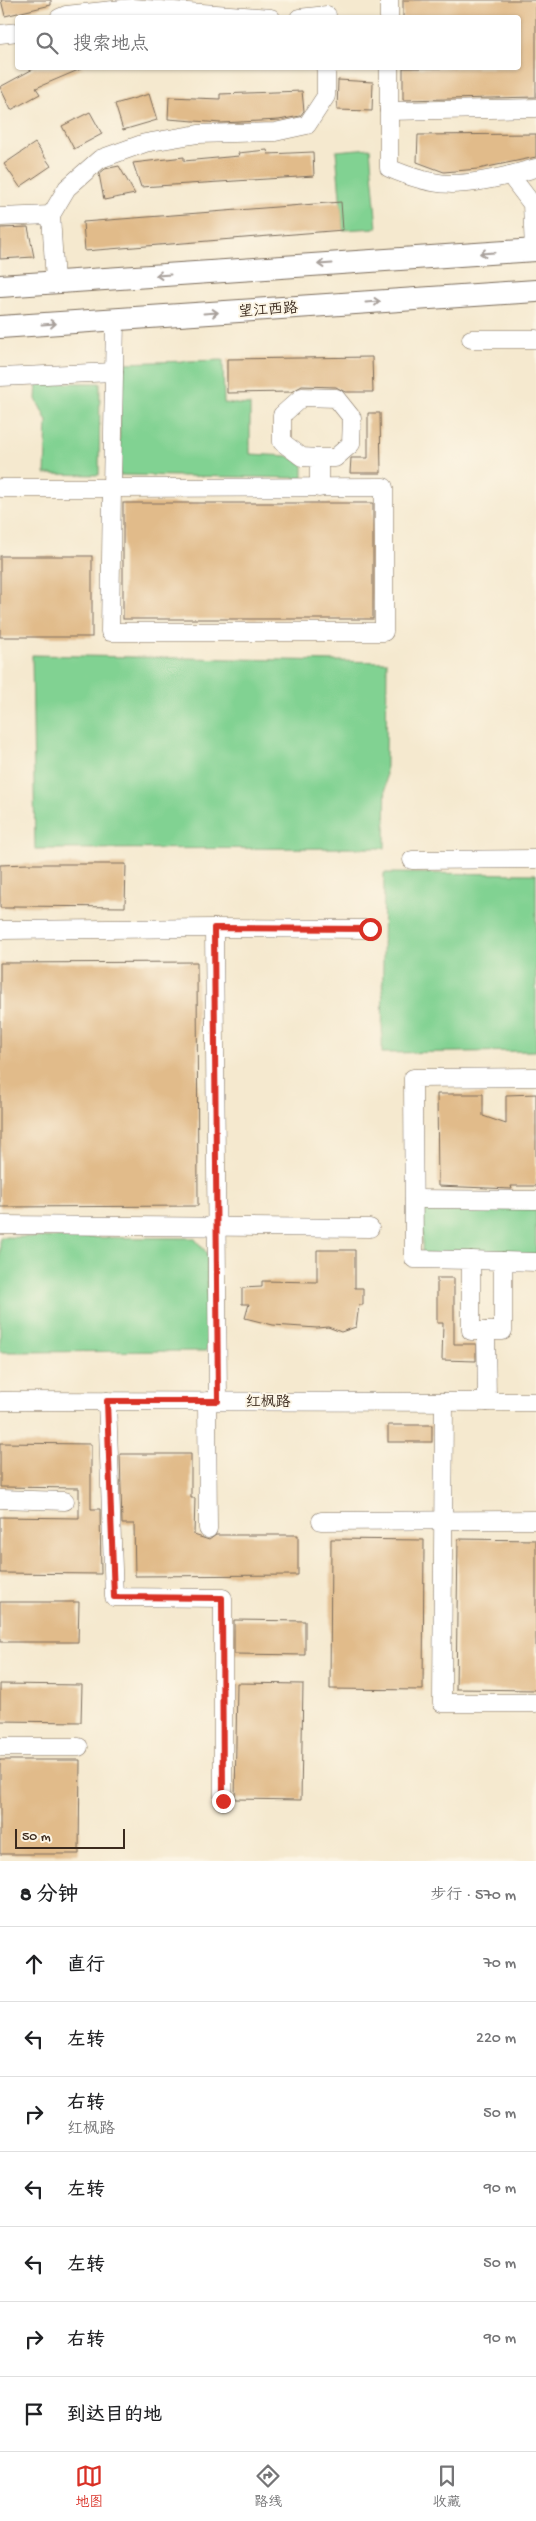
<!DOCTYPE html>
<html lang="zh">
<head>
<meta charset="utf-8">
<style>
	body { margin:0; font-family:"Gochi Hand","LXGW WenKai TC",sans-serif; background:#f6f6f6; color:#202124 }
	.scale { position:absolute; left:15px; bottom:12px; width:110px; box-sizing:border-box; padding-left:5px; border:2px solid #3b2a1e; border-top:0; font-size:14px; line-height:18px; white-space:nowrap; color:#3b2a1e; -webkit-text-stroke:4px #fcf5e5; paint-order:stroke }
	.stop { position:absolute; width:15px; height:15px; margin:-11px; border:4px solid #d93025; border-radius:50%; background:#fff }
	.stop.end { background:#d93025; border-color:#fff; box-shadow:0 1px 5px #0008 }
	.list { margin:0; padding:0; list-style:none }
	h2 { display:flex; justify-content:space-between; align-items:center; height:65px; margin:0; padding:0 20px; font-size:21px }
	h2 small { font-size:16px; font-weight:400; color:#757577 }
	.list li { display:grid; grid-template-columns:32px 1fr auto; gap:15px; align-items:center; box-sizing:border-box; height:75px; padding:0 20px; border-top:1px solid #e0e0e0 }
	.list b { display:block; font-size:19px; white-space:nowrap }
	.list p { margin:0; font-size:16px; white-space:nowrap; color:#757577 }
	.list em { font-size:16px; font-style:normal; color:#757577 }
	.icon { flex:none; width:28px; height:28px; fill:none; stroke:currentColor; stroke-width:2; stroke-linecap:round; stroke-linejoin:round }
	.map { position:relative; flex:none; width:536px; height:1861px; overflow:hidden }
	.search { position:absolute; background:#fff; box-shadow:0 1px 4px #0004; left:15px; right:15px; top:15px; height:55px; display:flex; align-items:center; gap:12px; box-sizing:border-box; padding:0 18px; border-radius:5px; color:#757577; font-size:19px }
	.sheet { height:590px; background:#fff }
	nav { display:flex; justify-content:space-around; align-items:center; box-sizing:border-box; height:70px; border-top:1px solid #e0e0e0; background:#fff; font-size:14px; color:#757577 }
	nav a { display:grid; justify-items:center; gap:2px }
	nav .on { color:#d93025 }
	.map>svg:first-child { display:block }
	.green { fill:#81d292; stroke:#5e7e58 }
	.building { fill:#e1bb8a }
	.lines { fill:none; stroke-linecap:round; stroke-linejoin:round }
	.minor-casing { stroke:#7c6d5c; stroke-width:19 }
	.major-casing { stroke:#7c6d5c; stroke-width:24 }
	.minor { stroke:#fff; stroke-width:18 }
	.major { stroke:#fff; stroke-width:22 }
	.oneway { stroke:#a79f9a }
	.route { stroke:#d93025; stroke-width:6 }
	.labels { text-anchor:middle; stroke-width:4; stroke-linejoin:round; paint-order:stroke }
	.street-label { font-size:15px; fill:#3b2a1e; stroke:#fcf5e5 }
</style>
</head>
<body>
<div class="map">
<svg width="536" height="1861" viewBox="0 0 536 1861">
	<rect width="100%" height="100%" fill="#fcf5e5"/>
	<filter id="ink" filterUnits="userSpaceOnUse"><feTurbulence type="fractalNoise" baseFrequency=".02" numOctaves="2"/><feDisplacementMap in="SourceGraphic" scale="10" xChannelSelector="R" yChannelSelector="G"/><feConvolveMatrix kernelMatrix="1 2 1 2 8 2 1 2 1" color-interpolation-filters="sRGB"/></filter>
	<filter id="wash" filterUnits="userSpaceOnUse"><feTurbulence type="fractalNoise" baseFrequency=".0096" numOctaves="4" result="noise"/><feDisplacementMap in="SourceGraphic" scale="20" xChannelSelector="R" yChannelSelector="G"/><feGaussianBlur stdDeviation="1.12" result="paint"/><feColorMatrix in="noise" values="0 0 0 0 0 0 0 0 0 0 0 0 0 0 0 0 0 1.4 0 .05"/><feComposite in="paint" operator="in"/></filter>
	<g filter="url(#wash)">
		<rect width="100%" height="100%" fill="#f5e9cf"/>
		<!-- green -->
		<g class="green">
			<polygon points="370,148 377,228 343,230 336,151"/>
			<polygon points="223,360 224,403 250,405 250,454 288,456 303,465 303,478 119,475 121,363"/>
			<polygon points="37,383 100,383 99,475 45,474 47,421 36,399"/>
			<polygon points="32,655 387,662 385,848 35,849"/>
			<polygon points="384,873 536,874 536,1051 382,1053"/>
			<polygon points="423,1204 536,1205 536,1257 422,1254"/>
			<polygon points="0,1237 194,1238 207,1253 207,1351 0,1352"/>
		</g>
		<g id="blocks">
			<!-- building -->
			<g class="building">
				<polygon points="1,0 51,0 51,5 5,16"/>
				<polygon points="403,0 536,0 536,97 403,100 403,68 518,68 518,18 403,18"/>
				<polygon points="35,68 83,68 36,88 40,94 11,110 0,87"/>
				<polygon points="338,80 373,82 372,111 337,110"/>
				<polygon points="302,91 304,111 300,116 279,120 221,123 168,119 169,97 220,99 220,94"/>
				<polygon points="149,94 157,120 123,130 115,104"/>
				<polygon points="90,112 102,134 74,149 62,126"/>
				<polygon points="536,134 536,157 478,169 444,172 417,162 418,135"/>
				<polygon points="35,143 51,166 20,187 4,164"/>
				<polygon points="267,150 268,154 313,152 314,176 141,187 133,163 184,157 184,161 239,156 238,153"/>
				<polygon points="119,166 135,194 104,200 99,174 105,169"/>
				<polygon points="341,202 343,230 85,251 83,222"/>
				<polygon points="28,227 34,257 0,259 0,228"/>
				<polygon points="372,357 373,392 345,392 336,387 302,386 291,392 227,393 227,359"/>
				<polygon points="368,413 380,413 381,473 350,473 351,458 368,458"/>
				<rect x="123" y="503" width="250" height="116"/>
				<rect x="0" y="556" width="92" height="81"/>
				<polygon points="28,864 126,864 125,907 13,906 13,908 0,908 0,865"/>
				<polygon points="197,962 198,1206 0,1207 0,963"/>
				<polygon points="437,1094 483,1094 483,1116 506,1124 506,1095 536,1094 536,1186 511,1186 512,1189 438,1186"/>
				<polygon points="317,1250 355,1250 355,1288 363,1288 363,1305 359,1305 356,1327 341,1332 328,1327 317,1328 273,1325 245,1318 249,1304 242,1304 242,1288 262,1287 262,1281 317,1282"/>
				<polygon points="437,1278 454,1278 454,1344 476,1344 476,1361 442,1360 443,1323 437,1323"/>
				<rect x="388" y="1425" width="44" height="17"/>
				<polygon points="0,1443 91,1444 91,1509 100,1509 101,1574 0,1573 0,1517 79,1518 79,1488 0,1487"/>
				<polygon points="120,1454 191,1454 191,1498 195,1498 194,1535 209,1540 216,1535 298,1535 298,1575 135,1576 134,1524 122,1524"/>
				<polygon points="331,1539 424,1540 423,1690 330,1689"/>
				<polygon points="458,1539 536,1540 536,1690 456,1689"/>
				<polygon points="0,1602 79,1602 78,1642 0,1642"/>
				<polygon points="234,1620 305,1621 305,1655 234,1654"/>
				<polygon points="237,1683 303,1684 301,1800 235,1799"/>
				<polygon points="0,1684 82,1685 81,1722 0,1721"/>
				<polygon points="0,1760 80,1760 79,1854 0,1854"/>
			</g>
		</g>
	</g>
	<g filter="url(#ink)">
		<use href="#blocks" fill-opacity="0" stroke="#7c6d5c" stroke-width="1"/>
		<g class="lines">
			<!-- minor casing -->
			<g class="minor-casing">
				<g id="minor">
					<polyline points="389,0 389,18"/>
					<polyline points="59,18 66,15 132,8 271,18"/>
					<polyline points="299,18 327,15"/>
					<polyline points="0,34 18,32"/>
					<path d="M389 68V168C437 189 460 187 510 175"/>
					<polyline points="389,111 536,108"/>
					<polyline points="0,217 51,215"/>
					<polyline points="534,250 532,204 510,175 536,168"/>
					<polyline points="55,282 51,215 67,188 100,159 145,143 198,134 275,132 307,125 326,96 326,68"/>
					<polyline points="471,339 536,339"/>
					<polyline points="0,377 114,372"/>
					<polyline points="319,458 302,457 282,442 282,415 302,397 336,398 352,418 351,444 335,458 319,458 319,488"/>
					<polygon points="384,487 384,632 110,632 112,488"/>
					<polyline points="0,488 112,488 115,319"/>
					<polyline points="412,860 536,859"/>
					<polyline points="214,928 370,929"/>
					<polyline points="0,930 214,928 218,1401"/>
					<polyline points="536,1077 413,1078 414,1259 471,1260 471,1331 503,1331 503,1261 536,1262"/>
					<polyline points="414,1199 536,1200"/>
					<polyline points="0,1225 370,1228"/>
					<polyline points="471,1260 503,1261"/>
					<polyline points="486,1331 487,1402"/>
					<polyline points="0,1401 536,1402"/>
					<polyline points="107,1401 114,1597 223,1598 223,1801"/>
					<polyline points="207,1401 208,1529"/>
					<polyline points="444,1402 442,1703 536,1703"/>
					<polyline points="0,1499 65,1501"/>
					<polyline points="321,1521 536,1520"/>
					<polyline points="0,1747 79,1747"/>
				</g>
			</g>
			<!-- major casing -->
			<g class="major-casing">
				<g id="major">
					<polyline points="0,286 536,250"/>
					<polyline points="0,327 536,291"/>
				</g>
			</g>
			<!-- minor -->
			<use href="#minor" class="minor"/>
			<!-- major -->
			<use href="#major" class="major"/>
		</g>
		<!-- one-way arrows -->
		<defs><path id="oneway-shaft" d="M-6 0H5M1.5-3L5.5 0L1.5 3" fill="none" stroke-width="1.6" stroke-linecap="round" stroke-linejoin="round" transform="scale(1.25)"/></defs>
		<g class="oneway">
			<use href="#oneway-shaft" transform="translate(487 253) rotate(176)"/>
			<use href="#oneway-shaft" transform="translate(325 264) rotate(176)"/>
			<use href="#oneway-shaft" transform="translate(163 275) rotate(176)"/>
			<use href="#oneway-shaft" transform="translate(373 302) rotate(-4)"/>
			<use href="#oneway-shaft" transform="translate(211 313) rotate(-4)"/>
			<use href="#oneway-shaft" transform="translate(49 324) rotate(-4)"/>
		</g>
	</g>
	<g class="lines" filter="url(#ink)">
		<!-- route -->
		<polyline class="route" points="223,1801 222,1598 114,1597 107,1401 218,1401 214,928 370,929"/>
	</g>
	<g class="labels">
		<!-- street labels -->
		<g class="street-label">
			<text transform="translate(268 309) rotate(-4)" y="5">望江西路</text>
			<text x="268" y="1406">红枫路</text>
		</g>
	</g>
</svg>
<div class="scale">50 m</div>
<div class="stop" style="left:370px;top:929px"></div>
<div class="stop end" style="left:223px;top:1801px"></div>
<div class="search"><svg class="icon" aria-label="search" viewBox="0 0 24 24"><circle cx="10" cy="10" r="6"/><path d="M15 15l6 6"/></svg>搜索地点</div>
</div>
<section class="sheet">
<h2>8 分钟<small>步行 · 570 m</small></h2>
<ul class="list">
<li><svg class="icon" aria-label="ahead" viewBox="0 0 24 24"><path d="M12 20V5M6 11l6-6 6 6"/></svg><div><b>直行</b></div><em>70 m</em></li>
<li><svg class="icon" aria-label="left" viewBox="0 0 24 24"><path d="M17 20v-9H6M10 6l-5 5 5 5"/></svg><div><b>左转</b></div><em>220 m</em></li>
<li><svg class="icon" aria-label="right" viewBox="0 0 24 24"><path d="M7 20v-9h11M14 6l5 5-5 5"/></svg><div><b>右转</b><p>红枫路</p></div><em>50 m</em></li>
<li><svg class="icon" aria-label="left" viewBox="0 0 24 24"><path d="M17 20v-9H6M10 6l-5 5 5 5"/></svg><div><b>左转</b></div><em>90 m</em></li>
<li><svg class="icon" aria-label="left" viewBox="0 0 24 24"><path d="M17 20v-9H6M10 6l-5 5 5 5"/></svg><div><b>左转</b></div><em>50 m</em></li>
<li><svg class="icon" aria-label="right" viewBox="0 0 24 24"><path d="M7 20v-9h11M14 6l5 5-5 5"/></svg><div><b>右转</b></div><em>90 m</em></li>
<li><svg class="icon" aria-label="arrive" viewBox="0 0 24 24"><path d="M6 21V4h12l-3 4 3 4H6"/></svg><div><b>到达目的地</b></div></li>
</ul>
</section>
<nav>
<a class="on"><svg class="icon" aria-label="map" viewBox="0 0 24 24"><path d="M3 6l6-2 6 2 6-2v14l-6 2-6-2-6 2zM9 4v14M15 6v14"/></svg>地图</a>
<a><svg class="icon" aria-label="directions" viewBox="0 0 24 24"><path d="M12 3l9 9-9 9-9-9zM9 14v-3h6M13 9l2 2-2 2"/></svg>路线</a>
<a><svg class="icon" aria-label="saved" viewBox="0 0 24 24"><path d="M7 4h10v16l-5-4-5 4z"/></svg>收藏</a>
</nav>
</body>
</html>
